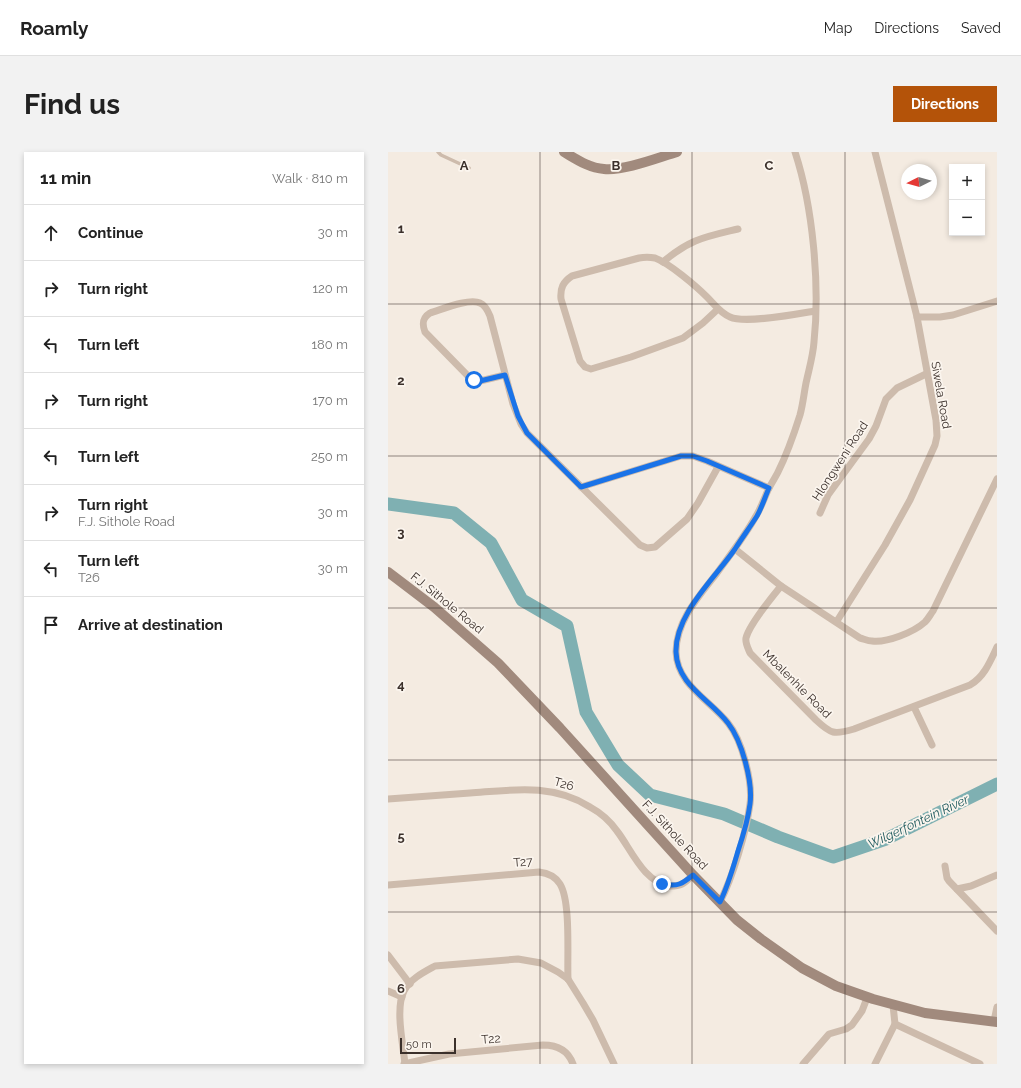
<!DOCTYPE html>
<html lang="en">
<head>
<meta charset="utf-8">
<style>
	body { margin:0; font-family:Raleway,sans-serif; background:#f2f2f2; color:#222 }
	.controls { position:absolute; right:12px; top:12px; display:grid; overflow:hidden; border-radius:0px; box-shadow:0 2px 6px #0003 }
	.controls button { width:36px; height:36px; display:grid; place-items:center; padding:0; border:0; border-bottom:1px solid #e0e0e0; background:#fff; color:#222; font:20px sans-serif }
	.compass { position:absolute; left:513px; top:12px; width:36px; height:36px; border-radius:50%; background:#fff; box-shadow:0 2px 6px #0003; rotate:264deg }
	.scale { position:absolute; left:12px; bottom:10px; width:56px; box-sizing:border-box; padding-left:4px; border:2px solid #3b302b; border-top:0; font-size:11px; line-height:14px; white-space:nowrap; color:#3b302b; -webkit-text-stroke:3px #fbf5ee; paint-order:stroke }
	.stop { position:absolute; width:12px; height:12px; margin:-9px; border:3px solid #1a73e8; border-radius:50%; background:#fff }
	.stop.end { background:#1a73e8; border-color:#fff; box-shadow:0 1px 4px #0008 }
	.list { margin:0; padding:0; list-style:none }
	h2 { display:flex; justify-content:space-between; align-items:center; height:52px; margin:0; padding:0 16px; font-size:17px }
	h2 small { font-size:13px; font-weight:400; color:#767676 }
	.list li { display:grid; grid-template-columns:26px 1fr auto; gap:12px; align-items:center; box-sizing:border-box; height:56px; padding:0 16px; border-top:1px solid #e0e0e0 }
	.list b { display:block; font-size:15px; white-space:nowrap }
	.list p { margin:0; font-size:13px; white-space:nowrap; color:#767676 }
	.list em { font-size:13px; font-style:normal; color:#767676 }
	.icon { flex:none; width:22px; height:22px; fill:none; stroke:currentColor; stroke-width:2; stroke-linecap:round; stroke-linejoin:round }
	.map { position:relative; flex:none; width:609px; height:912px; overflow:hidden; border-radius:0px }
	header { display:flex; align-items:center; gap:24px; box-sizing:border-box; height:56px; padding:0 20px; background:#fff; border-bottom:1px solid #e0e0e0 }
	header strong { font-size:19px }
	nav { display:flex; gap:22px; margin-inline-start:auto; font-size:14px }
	.intro { display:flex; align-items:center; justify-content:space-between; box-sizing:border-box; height:96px; padding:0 24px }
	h1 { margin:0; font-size:28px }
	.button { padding:10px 18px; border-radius:0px; background:#b45309; color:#fff; font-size:14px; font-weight:700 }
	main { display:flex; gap:24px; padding:0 24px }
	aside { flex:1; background:#fff; border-radius:0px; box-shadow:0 2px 6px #0003 }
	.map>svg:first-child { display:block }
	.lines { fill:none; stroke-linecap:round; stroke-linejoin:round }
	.river { stroke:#7fb0b2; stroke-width:13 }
	.lane { stroke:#cdbbac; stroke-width:3.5 }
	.street { stroke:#cdbbac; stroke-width:7 }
	.secondary { stroke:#a18a7d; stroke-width:10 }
	.route { stroke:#1a73e8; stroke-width:5 }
	.grid { fill:none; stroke:#3b302b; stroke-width:1; stroke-opacity:0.55 }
	.labels { text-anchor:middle; stroke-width:3.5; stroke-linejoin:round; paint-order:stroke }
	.street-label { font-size:12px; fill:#3b302b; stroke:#fbf5ee }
	.water-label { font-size:13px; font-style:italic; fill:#1f5a5e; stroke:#fbf5ee }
	.grid-label { font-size:13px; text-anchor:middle; font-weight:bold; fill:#3b302b; stroke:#fbf5ee; stroke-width:3.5; stroke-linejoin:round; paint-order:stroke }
</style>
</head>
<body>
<header>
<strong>Roamly</strong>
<nav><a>Map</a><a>Directions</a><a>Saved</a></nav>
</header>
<div class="intro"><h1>Find us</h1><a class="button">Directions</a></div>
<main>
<aside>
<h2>11 min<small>Walk · 810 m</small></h2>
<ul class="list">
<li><svg class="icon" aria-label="ahead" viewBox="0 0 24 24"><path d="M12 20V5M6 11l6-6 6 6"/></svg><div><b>Continue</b></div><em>30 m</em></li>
<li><svg class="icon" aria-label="right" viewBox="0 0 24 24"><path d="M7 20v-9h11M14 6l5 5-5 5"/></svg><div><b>Turn right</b></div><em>120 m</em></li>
<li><svg class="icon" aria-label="left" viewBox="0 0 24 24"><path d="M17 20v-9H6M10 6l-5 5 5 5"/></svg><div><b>Turn left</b></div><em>180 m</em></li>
<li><svg class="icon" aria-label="right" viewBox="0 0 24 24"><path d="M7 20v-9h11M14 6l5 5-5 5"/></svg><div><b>Turn right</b></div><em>170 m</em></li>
<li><svg class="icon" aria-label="left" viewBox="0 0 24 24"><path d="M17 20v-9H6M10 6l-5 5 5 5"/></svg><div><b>Turn left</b></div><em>250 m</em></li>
<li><svg class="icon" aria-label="right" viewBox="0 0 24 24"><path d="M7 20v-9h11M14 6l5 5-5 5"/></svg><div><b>Turn right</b><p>F.J. Sithole Road</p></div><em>30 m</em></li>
<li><svg class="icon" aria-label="left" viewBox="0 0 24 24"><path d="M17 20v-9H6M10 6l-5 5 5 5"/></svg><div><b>Turn left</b><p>T26</p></div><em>30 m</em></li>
<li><svg class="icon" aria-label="arrive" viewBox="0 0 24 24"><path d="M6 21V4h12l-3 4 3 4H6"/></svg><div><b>Arrive at destination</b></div></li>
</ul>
</aside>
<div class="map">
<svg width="609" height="912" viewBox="0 0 609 912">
	<rect width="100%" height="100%" fill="#f4ebe1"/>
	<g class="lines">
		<!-- river -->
		<polyline class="river" points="0,352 66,361 103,391 134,448 179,474 198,560 230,613 262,643 336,662 390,685 445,705 498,687 609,632"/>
		<!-- lane -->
		<polyline class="lane" points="50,0 53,3 81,16"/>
		<!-- street -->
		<g class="street">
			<path d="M275 110C302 87 317 85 350 77"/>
			<path d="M330 157 315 171 295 186 243 205 203 217 197 215 192 209 173 147C172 136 175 130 184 124L251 106C256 105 262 105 267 106 281 111 308 134 319 145 326 152 332 161 342 165 357 172 409 162 427 159"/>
			<polyline points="529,165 552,165 565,163 609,149"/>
			<path d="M117 223 92 229 82 226 37 180C34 172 34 166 42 161 55 157 81 146 92 151 97 153 100 159 102 164L125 252 133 272 139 281 252 393 259 396 267 395 299 367 310 351 330 315"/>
			<polyline points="193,335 293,304 305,304 319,309 381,336"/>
			<polyline points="432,361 440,343 481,287 488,274 498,247 509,236 538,222"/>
			<path d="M347 397 393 434 472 486C476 487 480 489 484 489 499 491 526 480 537 470 540 467 542 463 545 459L609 327"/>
			<path d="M393 434C384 445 361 474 358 486 357 491 360 496 362 501L428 568C443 582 446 583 466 577L582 533C596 525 602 510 609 495"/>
			<polyline points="449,469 497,393 522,348 547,293 549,284 548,268 529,165 487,0"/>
			<polyline points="526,555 544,593"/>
			<path d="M0 647C27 645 54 643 82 641 124 638 164 631 202 655 213 661 222 669 229 679 243 697 256 731 282 734 285 734 290 734 294 732 298 730 302 726 305 723"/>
			<polyline points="557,714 559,726 561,729 609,779"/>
			<path d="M0 733 151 720C160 721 167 724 172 732 183 750 179 804 180 827"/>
			<polyline points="569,737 583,734 609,723"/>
			<path d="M332 750C345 724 358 681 362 652 365 630 354 588 340 571 322 548 289 533 288 500 288 469 311 444 329 421 342 403 357 384 368 364 373 356 376 347 380 338 383 332 387 326 390 320 399 302 406 282 412 263 415 252 416 241 418 231 421 217 425 204 426 190 432 133 425 55 407 0"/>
			<polyline points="0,803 22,832"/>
			<polyline points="0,839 14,845"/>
			<polyline points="606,869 609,855"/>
			<polyline points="507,872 592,912"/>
			<path d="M16 912 61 902 155 893C169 893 180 898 185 912"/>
			<path d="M17 912C15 892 7 856 16 839 22 827 36 820 47 814L130 807 153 811 170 820 180 827 195 851 205 868 226 912"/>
			<polyline points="415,912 441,882 458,877 464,873 474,859 479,846"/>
			<polyline points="487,912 507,872 505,853"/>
		</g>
		<!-- secondary -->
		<g class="secondary">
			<path d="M176 0C188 7 201 16 216 17 236 19 269 6 289 0"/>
			<polyline points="0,420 46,455 110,511 172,576 305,723 349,768 373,787 414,816 448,834 485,847 537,861 609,870"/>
		</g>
	</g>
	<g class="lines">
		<!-- route -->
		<path class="route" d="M86 228 92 229 117 223 130 264 139 281 193 335 293 304H305L319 309 381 336C377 345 374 355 369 364 362 375 354 386 347 397 327 426 287 462 288 500 289 533 323 548 340 571 354 589 365 630 362 652 360 668 355 684 350 699 345 716 340 734 332 750L305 723C294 732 290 735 274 732"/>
	</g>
	<!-- grid -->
	<path class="grid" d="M152 0V912M304 0V912M457 0V912M0 152H609M0 304H609M0 456H609M0 608H609M0 760H609"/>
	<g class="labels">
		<!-- street labels -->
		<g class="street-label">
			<text transform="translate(553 243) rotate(80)" y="4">Siwela Road</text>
			<text transform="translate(452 309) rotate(-57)" y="4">Hlongweni Road</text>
			<text transform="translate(59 451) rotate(39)" y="4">F.J. Sithole Road</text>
			<text transform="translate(409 532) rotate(45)" y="4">Mbalenhle Road</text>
			<text transform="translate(176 632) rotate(16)" y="4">T26</text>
			<text transform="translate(287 683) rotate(47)" y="4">F.J. Sithole Road</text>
			<text transform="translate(135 710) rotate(-5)" y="4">T27</text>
			<text transform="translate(103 887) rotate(-5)" y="4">T22</text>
		</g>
		<!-- water labels -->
		<g class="water-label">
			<text transform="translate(530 669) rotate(-25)" y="5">Wilgerfontein River</text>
		</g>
	</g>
	<g class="grid-label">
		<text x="76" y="18">A</text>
		<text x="228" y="18">B</text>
		<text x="381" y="18">C</text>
		<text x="13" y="81">1</text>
		<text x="13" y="233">2</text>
		<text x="13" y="385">3</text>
		<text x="13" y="537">4</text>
		<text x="13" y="689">5</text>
		<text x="13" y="841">6</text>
	</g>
</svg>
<div class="controls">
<button>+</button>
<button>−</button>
</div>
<svg class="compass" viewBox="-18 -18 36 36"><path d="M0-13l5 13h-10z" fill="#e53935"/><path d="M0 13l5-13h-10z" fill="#767676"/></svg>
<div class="scale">50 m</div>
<div class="stop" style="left:86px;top:228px"></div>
<div class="stop end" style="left:274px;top:732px"></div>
</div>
</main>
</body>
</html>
